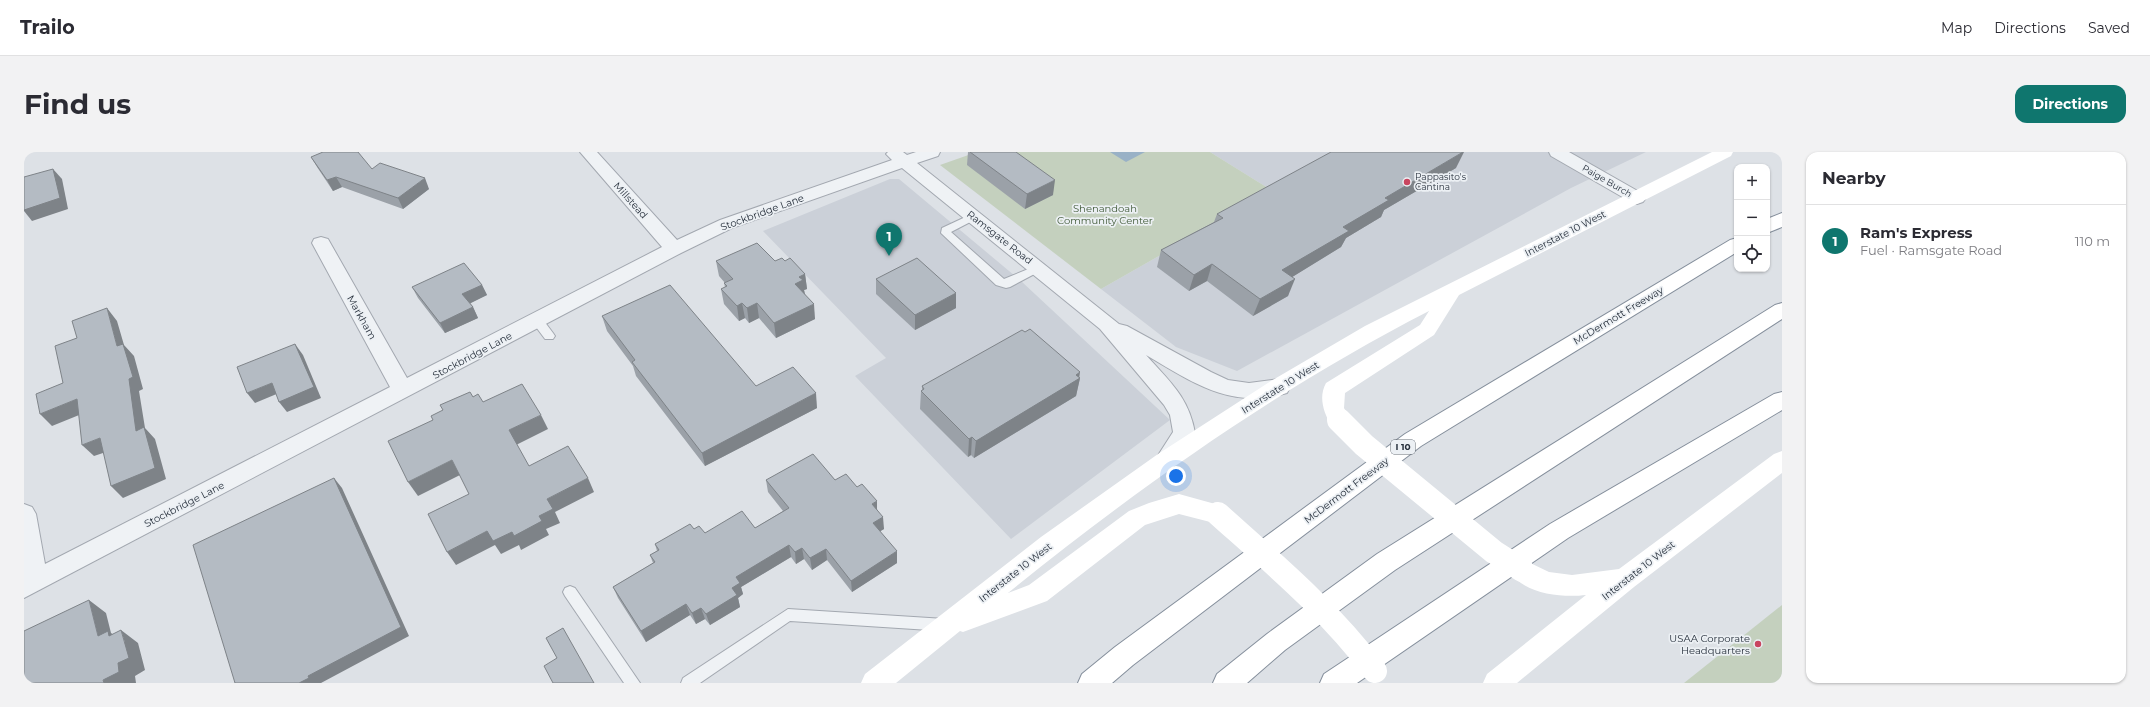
<!DOCTYPE html>
<html lang="en">
<head>
<meta charset="utf-8">
<style>
	body { margin:0; font-family:Montserrat,sans-serif; background:#f2f2f3; color:#2b2b33 }
	.controls { position:absolute; right:12px; top:12px; display:grid; overflow:hidden; border-radius:8px; box-shadow:0 1px 3px #0004 }
	.controls button { width:36px; height:36px; display:grid; place-items:center; padding:0; border:0; border-bottom:1px solid #e1e1e2; background:#fff; color:#2b2b33; font:20px sans-serif }
	.you { position:absolute; left:1152px; top:324px; width:14px; height:14px; margin:-10px; border:3px solid #fff; border-radius:50%; background:#1a73e8; box-shadow:0 0 0 6px #1a73e833 }
	.badge { display:grid; place-items:center; width:26px; height:26px; border-radius:50%; background:#0f766e; color:#fff; font-size:13px; font-weight:700 }
	.pin { position:absolute; translate:-50% -33px; filter:drop-shadow(0 1px 2px #0008) }
	.pin::after { content:''; position:absolute; top:21px; width:14px; height:12px; background:inherit; clip-path:polygon(0 0,100% 0,50% 100%) }
	.list { margin:0; padding:0; list-style:none }
	h2 { display:flex; justify-content:space-between; align-items:center; height:52px; margin:0; padding:0 16px; font-size:17px }
	h2 small { font-size:13px; font-weight:400; color:#7c7c81 }
	.list li { display:grid; grid-template-columns:26px 1fr auto; gap:12px; align-items:center; box-sizing:border-box; height:72px; padding:0 16px; border-top:1px solid #e1e1e2 }
	.list b { display:block; font-size:15px; white-space:nowrap }
	.list p { margin:0; font-size:13px; white-space:nowrap; color:#7c7c81 }
	.list em { font-size:13px; font-style:normal; color:#7c7c81 }
	.icon { flex:none; width:22px; height:22px; fill:none; stroke:currentColor; stroke-width:2; stroke-linecap:round; stroke-linejoin:round }
	.map { position:relative; flex:none; width:1758px; height:531px; overflow:hidden; border-radius:12px }
	header { display:flex; align-items:center; gap:24px; box-sizing:border-box; height:56px; padding:0 20px; background:#fff; border-bottom:1px solid #e1e1e2 }
	header strong { font-size:19px }
	nav { display:flex; gap:22px; margin-inline-start:auto; font-size:14px }
	.intro { display:flex; align-items:center; justify-content:space-between; box-sizing:border-box; height:96px; padding:0 24px }
	h1 { margin:0; font-size:28px }
	.button { padding:10px 18px; border-radius:12px; background:#0f766e; color:#fff; font-size:14px; font-weight:700 }
	main { display:flex; gap:24px; padding:0 24px }
	aside { flex:1; background:#fff; border-radius:12px; box-shadow:0 1px 3px #0004 }
	.map>svg:first-child { display:block }
	.built { fill:#cbd0d8 }
	.green { fill:#c4d0be }
	.water { fill:#99b1c6 }
	.lines { fill:none; stroke-linecap:round; stroke-linejoin:round }
	.lane-casing { stroke:#a3a8b0; stroke-width:2 }
	.street-casing { stroke:#a3a8b0; stroke-width:2 }
	.highway-casing { stroke:#858f9c; stroke-width:2 }
	.lane { fill:#eff2f5; fill-rule:evenodd }
	.street { fill:#eff2f5; fill-rule:evenodd }
	.secondary { fill:#fff; fill-rule:evenodd }
	.highway { fill:#fff; fill-rule:evenodd }
	.secondary-bridge { stroke:#fff; stroke-width:24 }
	.wall { fill:#9ba1a8 }
	.shaded-wall { fill:#7e8388 }
	.building { fill:#b4bbc3; stroke:#7e8388 }
	.poi-dot { fill:#c9455f; stroke:#ecf0f4; stroke-width:1.5 }
	.labels { text-anchor:middle; stroke-width:3.5; stroke-linejoin:round; paint-order:stroke }
	.far-poi-label { font-size:9px; fill:#27303c; stroke:#ecf0f4; text-anchor:start }
	.far-street-label { font-size:9px; fill:#27303c; stroke:#ecf0f4 }
	.shield { fill:#ecf0f4; stroke:#626a73; stroke-width:1 }
	.shield-label { font-size:9px; font-weight:bold; fill:#27303c }
	.street-label { font-size:10px; fill:#27303c; stroke:#ecf0f4 }
	.park-label { font-size:10px; fill:#3d5735; stroke:#ecf0f4 }
	.poi-label { font-size:10px; fill:#27303c; stroke:#ecf0f4; text-anchor:end }
</style>
</head>
<body>
<header>
<strong>Trailo</strong>
<nav><a>Map</a><a>Directions</a><a>Saved</a></nav>
</header>
<div class="intro"><h1>Find us</h1><a class="button">Directions</a></div>
<main>
<div class="map">
<svg width="1758" height="531" viewBox="0 0 1758 531">
	<rect width="100%" height="100%" fill="#dde1e6"/>
	<!-- built -->
	<g class="built">
		<polygon points="1186,0 1622,0 1547,36 1213,219 1152,195 1077,137 1249,39"/>
		<polygon points="866,27 875,27 997,129 1146,268 987,387 831,224 862,206 739,79"/>
	</g>
	<!-- green -->
	<g class="green">
		<polygon points="953,0 1186,0 1249,39 1077,137 916,13"/>
		<polygon points="1758,453 1758,531 1660,531"/>
	</g>
	<!-- water -->
	<polygon class="water" points="1086,0 1121,0 1102,10"/>
	<g class="lines">
		<!-- lane casing -->
		<g class="lane-casing">
			<g id="lane">
				<polygon points="950,61 955,64 954,66 927,80 980,127 1014,113 1018,114 1019,116 1018,118 986,135 982,136 972,133 917,81 918,76"/>
				<polygon points="513,164 517,165 529,181 531,184 529,187 521,187 509,171 508,168"/>
				<polygon points="546,434 551,436 616,531 600,531 541,444 539,440 541,436"/>
				<polygon points="764,457 921,467 926,468 928,473 926,478 921,479 766,469 676,531 657,531 659,526"/>
			</g>
		</g>
		<!-- street casing -->
		<g class="street-casing">
			<g id="street">
				<path d="M556 0H573L653 88 696 68 868 8 862 2 864 0H879L883 3 892 0H916L914 4 893 11 1095 172 1103 174 1187 220 1204 228 1225 231 1255 227 1263 229 1266 235 1263 241C1207 258 1168 230 1122 203 1145 229 1165 245 1171 281L1150 314 1142 317 1134 314 1131 308 1149 280 1146 263 1140 253 1076 177 878 16 708 76 657 101 0 446V352L8 355 12 362 21 412 366 235 288 91 290 87 297 85 304 87 383 226 638 95Z"/>
				<polygon points="1525,0 1545,0 1619,42 1622,46 1619,50 1613,52 1607,50 1527,4"/>
			</g>
		</g>
		<!-- highway casing -->
		<g class="highway-casing">
			<g id="highway">
				<polygon points="1758,61 1758,75 1743,81 1743,67"/>
				<polygon points="1713,86 1713,100 1397,294 1109,513 1088,531 1054,531 1058,522 1091,495 1381,282 1706,88"/>
				<polygon points="1758,151 1758,167 1371,418 1261,498 1223,531 1189,531 1193,522 1243,482 1353,402 1751,153"/>
				<polygon points="1758,240 1758,258 1544,386 1333,531 1296,531 1300,522 1526,372 1750,242"/>
			</g>
		</g>
		<!-- lane -->
		<use href="#lane" class="lane"/>
		<!-- street -->
		<use href="#street" class="street"/>
		<!-- secondary -->
		<g class="secondary">
			<path d="M1688 0H1709L1707 4 1435 143 1410 183 1321 241 1320 256 1326 268 1323 274 1315 276 1307 274C1300 260 1294 246 1302 231L1396 173 1405 159C1255 236 1115 335 984 441L1005 433 1105 359 1125 351 1155 342 1202 355 1206 362 1202 369 1194 372 1155 362 1121 373 1023 449 939 480 936 479 872 531H837L841 522 1017 385 1134 302 1247 229 1341 174Z"/>
			<path d="M1758 299V321L1610 435 1493 531H1459L1463 522 1562 443C1538 446 1497 442 1486 418L1489 410 1498 407 1525 420 1548 423 1595 417 1750 302Z"/>
		</g>
		<!-- highway -->
		<use href="#highway" class="highway"/>
		<!-- secondary-bridge -->
		<g class="secondary-bridge">
			<polyline points="1315,268 1340,293 1470,400 1498,418"/>
			<path d="M1194 362C1250 412 1306 459 1351 519"/>
		</g>
	</g>
	<!-- wall -->
	<g class="wall">
		<polygon points="944,0 992,0 1029,43 1001,57 943,13"/>
		<polygon points="287,5 348,17 405,37 379,57 318,35 309,39 293,15"/>
		<polygon points="1432,16 1360,58 1357,65 1322,86 1317,95 1268,125 1264,144 1229,164 1183,129 1165,139 1133,115 1137,98 1190,70 1193,62"/>
		<polygon points="692,109 761,109 781,122 783,137 780,138 781,142 791,167 752,186 735,166 725,171 721,166 715,169 700,152 697,137 701,135 700,131 701,131 695,124"/>
		<polygon points="852,127 932,156 891,178 852,142"/>
		<polygon points="458,133 463,143 446,151 449,155 454,166 421,181 394,146 388,135"/>
		<polygon points="578,164 732,234 793,256 681,314 612,224 609,214 583,179"/>
		<polygon points="1055,226 1056,226 1052,244 950,306 947,303 944,305 896,257 897,239 898,239 898,234"/>
		<polygon points="742,328 811,328 833,335 853,357 860,377 856,379 873,411 828,440 803,408 788,418 780,407 772,412 767,405 717,435 719,442 714,446 716,455 686,473 681,467 672,472 666,463 622,490 594,446 589,435 629,411 626,403 633,399 631,392 670,377 681,381 731,376 759,359 744,340"/>
	</g>
	<!-- shaded-wall -->
	<g class="shaded-wall">
		<polygon points="1439,0 1440,0 1432,16 1360,58 1357,65 1322,86 1317,95 1252,135 1258,118 1361,46"/>
		<polygon points="29,17 38,27 44,57 8,69 0,59 0,58"/>
		<polygon points="312,25 318,35 309,39 303,28"/>
		<polygon points="401,26 405,37 379,57 374,46"/>
		<polygon points="1031,28 1029,43 1001,57 1003,42"/>
		<polygon points="1188,112 1183,129 1165,139 1170,123"/>
		<polygon points="781,122 783,137 780,138 781,143 771,132 775,125"/>
		<polygon points="1271,127 1264,144 1229,164 1236,147"/>
		<polygon points="458,133 463,143 443,153 438,142"/>
		<polygon points="932,141 932,156 891,178 891,163"/>
		<polygon points="718,151 721,166 715,169 713,154"/>
		<polygon points="733,151 735,166 725,171 723,156"/>
		<polygon points="790,152 791,167 752,186 750,171"/>
		<polygon points="449,155 454,166 421,181 416,171"/>
		<polygon points="83,156 93,169 100,193 110,204 119,237 115,239 121,276 131,287 142,327 99,346 87,334 112,279 93,194"/>
		<polygon points="271,192 279,203 297,246 263,260 255,250"/>
		<polygon points="1056,220 1055,227 1056,226 1052,244 950,306 952,289"/>
		<polygon points="248,231 255,241 231,251 223,241"/>
		<polygon points="792,241 793,256 681,314 678,301"/>
		<polygon points="53,247 65,259 28,274 16,262"/>
		<polygon points="517,263 524,277 492,293 485,278"/>
		<polygon points="948,285 947,303 944,305 945,287"/>
		<polygon points="76,286 88,298 70,304 58,293"/>
		<polygon points="428,308 436,323 394,344 384,330"/>
		<polygon points="310,326 318,336 385,484 297,531 275,531 284,524"/>
		<polygon points="564,326 570,340 531,360 536,371 522,377 525,383 497,398 495,393 477,402 471,393 432,413 423,400 463,379 515,364 523,347"/>
		<polygon points="853,349 853,361 848,352"/>
		<polygon points="859,365 860,377 850,383 849,371"/>
		<polygon points="765,393 767,405 717,435 719,442 714,446 716,455 686,473 682,462 708,436 712,425"/>
		<polygon points="778,396 780,407 772,412 771,400"/>
		<polygon points="802,397 803,408 788,418 786,406"/>
		<polygon points="873,399 873,411 828,440 827,429"/>
		<polygon points="65,448 82,461 87,481 101,491 97,478 114,491 121,518 111,524 112,531 80,531 79,528 94,511 74,484"/>
		<polygon points="662,452 666,463 622,490 617,479"/>
		<polygon points="677,456 681,467 672,472 668,461"/>
	</g>
	<!-- building -->
	<g class="building">
		<polygon points="299,0 334,0 348,17 356,11 401,26 374,46 312,25 303,28 287,5"/>
		<polygon points="946,0 992,0 1031,28 1003,42"/>
		<polygon points="1307,0 1439,0 1361,46 1365,48 1319,75 1325,79 1258,118 1271,127 1236,147 1188,112 1170,123 1137,98 1199,66 1193,62"/>
		<polygon points="29,17 36,46 0,58 0,25"/>
		<polygon points="733,91 751,109 758,106 761,109 766,106 781,122 775,125 779,128 771,132 790,152 750,171 733,151 723,156 718,151 713,154 697,137 703,134 700,131 709,127 692,109"/>
		<polygon points="893,106 932,141 891,163 852,127"/>
		<polygon points="440,111 458,133 438,142 449,155 416,171 388,135"/>
		<polygon points="646,133 732,234 769,215 792,241 678,301 608,210 611,208 578,164"/>
		<polygon points="83,156 93,194 99,192 109,225 105,227 112,279 120,275 131,316 87,334 76,286 58,293 53,247 16,262 12,242 39,231 31,194 53,186 48,169"/>
		<polygon points="1006,177 1056,220 1052,223 1056,226 952,289 948,285 945,287 897,239 900,237 898,234 998,178 1001,180"/>
		<polygon points="271,192 290,235 255,250 248,231 223,241 213,215"/>
		<polygon points="498,232 517,263 485,278 505,314 544,294 564,326 523,347 529,357 515,364 518,369 490,384 488,380 469,389 463,379 423,400 404,362 445,342 428,308 384,330 364,289 409,268 407,264 419,258 416,253 446,240 449,245 454,242 459,250"/>
		<polygon points="789,302 811,328 822,322 833,335 838,332 853,349 848,352 859,365 849,371 873,399 827,429 802,397 786,406 778,396 771,400 765,393 712,425 716,431 708,436 713,443 682,462 677,456 668,461 662,452 617,479 589,435 631,410 626,403 635,398 631,392 666,372 670,377 675,374 681,381 718,359 731,376 765,356 742,328"/>
		<polygon points="310,326 377,475 284,524 285,526 275,531 211,531 169,393"/>
		<polygon points="65,448 74,484 84,479 85,484 97,478 105,506 94,511 95,520 79,528 80,531 0,531 0,479"/>
		<polygon points="539,476 570,531 529,531 520,514 533,506 522,486"/>
	</g>
	<!-- markers -->
	<g class="poi-dot">
		<circle cx="1383" cy="30" r="4"/>
		<circle cx="1734" cy="492" r="4"/>
	</g>
	<g class="labels">
		<!-- far-poi labels -->
		<g class="far-poi-label">
			<text x="1391" y="28">Pappasito's<tspan x="1391" dy="10">Cantina</tspan></text>
		</g>
		<!-- far-street labels -->
		<g class="far-street-label">
			<text transform="translate(1583 29) rotate(30)" y="3">Paige Burch</text>
		</g>
		<!-- shield labels -->
		<rect class="shield" x="1367" y="288" width="24" height="14" rx="3"/>
		<g class="shield-label">
			<text x="1379" y="298">I 10</text>
		</g>
		<!-- street labels -->
		<g class="street-label">
			<text transform="translate(607 48) rotate(48)" y="4">Millstead</text>
			<text transform="translate(738 60) rotate(-20)" y="4">Stockbridge Lane</text>
			<text transform="translate(1541 81) rotate(-27)" y="4">Interstate 10 West</text>
			<text transform="translate(976 85) rotate(38)" y="4">Ramsgate Road</text>
			<text transform="translate(1594 163) rotate(-31)" y="4">McDermott Freeway</text>
			<text transform="translate(338 165) rotate(61)" y="4">Markham</text>
			<text transform="translate(448 203) rotate(-28)" y="4">Stockbridge Lane</text>
			<text transform="translate(1256 235) rotate(-32)" y="4">Interstate 10 West</text>
			<text transform="translate(1322 338) rotate(-37)" y="4">McDermott Freeway</text>
			<text transform="translate(160 352) rotate(-27)" y="4">Stockbridge Lane</text>
			<text transform="translate(1614 418) rotate(-38)" y="4">Interstate 10 West</text>
			<text transform="translate(991 420) rotate(-38)" y="4">Interstate 10 West</text>
		</g>
		<!-- park labels -->
		<g class="park-label">
			<text x="1081" y="60">Shenandoah<tspan x="1081" dy="12">Community Center</tspan></text>
		</g>
		<!-- poi labels -->
		<g class="poi-label">
			<text x="1726" y="490">USAA Corporate<tspan x="1726" dy="12">Headquarters</tspan></text>
		</g>
	</g>
</svg>
<div class="controls">
<button>+</button>
<button>−</button>
<button><svg class="icon" aria-label="locate" viewBox="0 0 24 24"><circle cx="12" cy="12" r="6"/><path d="M12 2v4M12 18v4M2 12h4M18 12h4"/></svg></button>
</div>
<div class="you"></div>
<div class="pin badge" style="left:865px;top:104px">1</div>
</div>
<aside>
<h2>Nearby<small></small></h2>
<ul class="list">
<li><span class="badge">1</span><div><b>Ram's Express</b><p>Fuel · Ramsgate Road</p></div><em>110 m</em></li>
</ul>
</aside>
</main>
</body>
</html>
